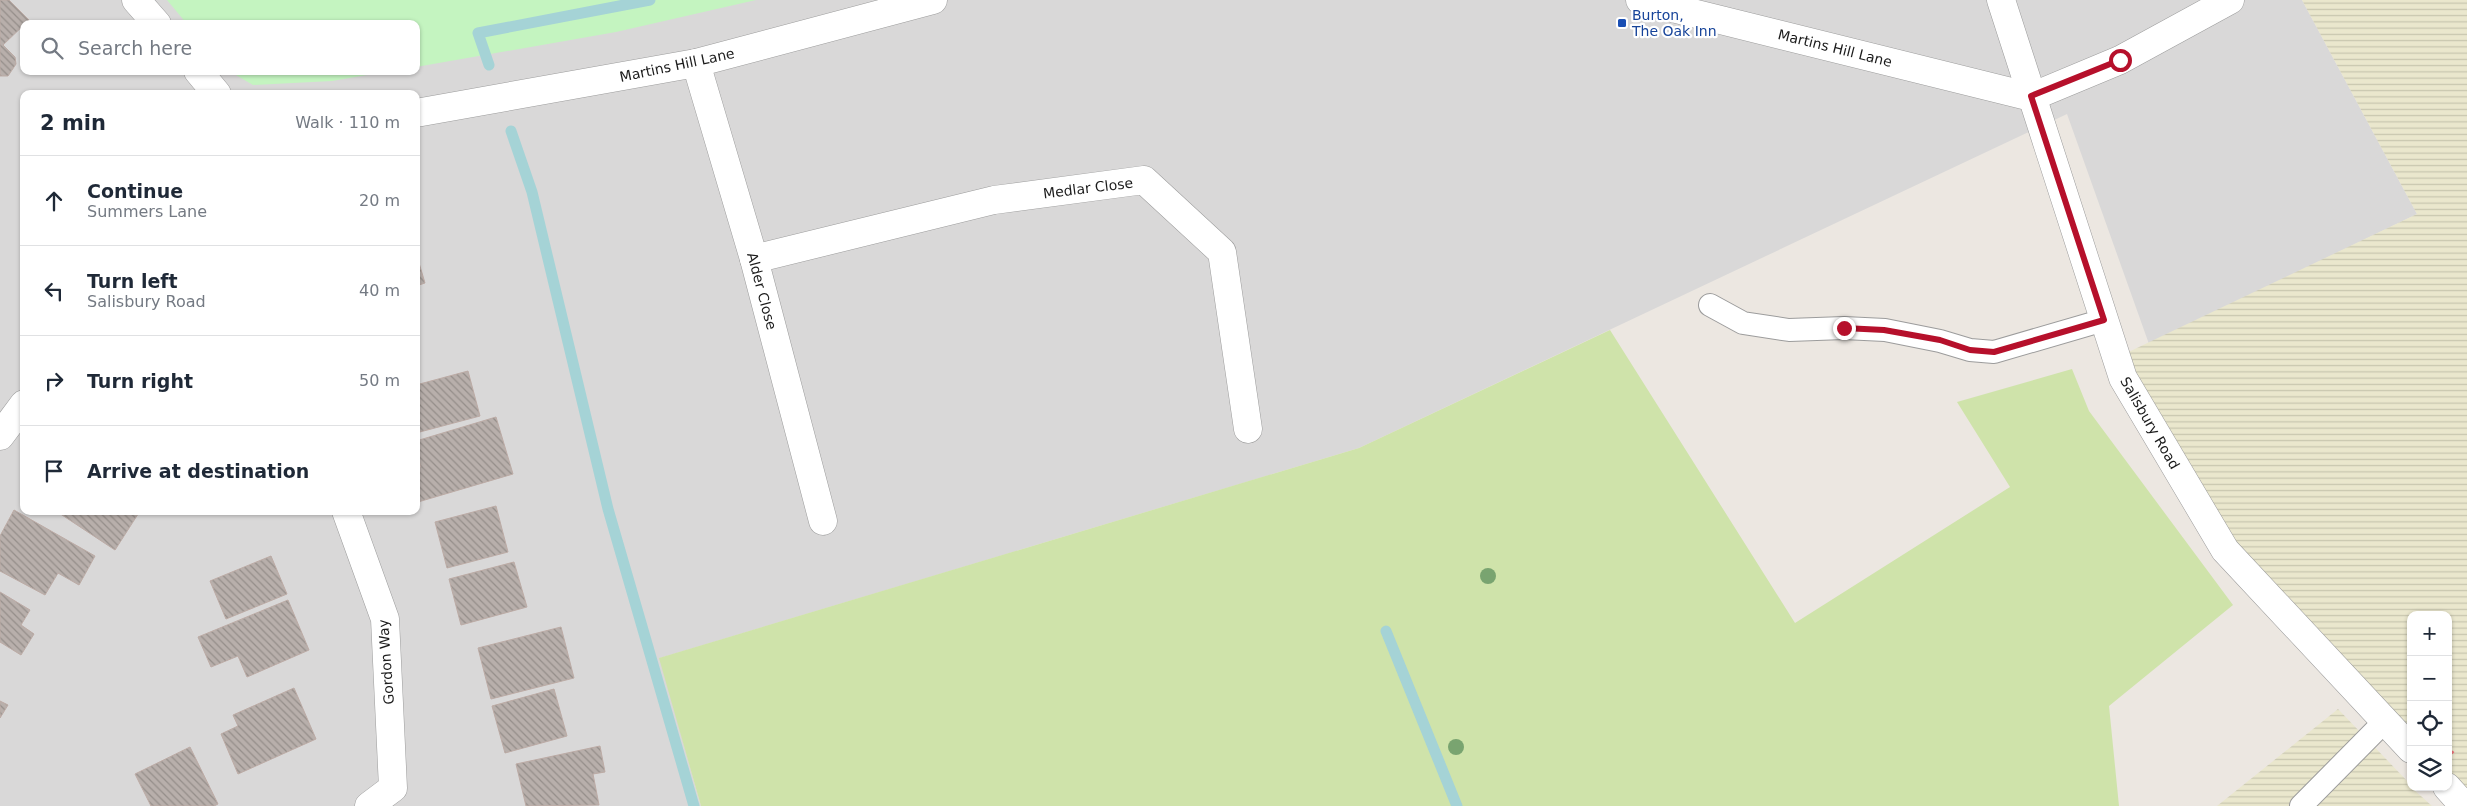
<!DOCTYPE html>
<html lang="en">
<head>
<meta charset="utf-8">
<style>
	body { margin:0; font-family:"DejaVu Sans",sans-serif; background:#f6f6f7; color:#1f2937 }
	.controls { position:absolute; right:15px; bottom:15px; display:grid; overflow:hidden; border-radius:10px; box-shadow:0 1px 4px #0004 }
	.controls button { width:45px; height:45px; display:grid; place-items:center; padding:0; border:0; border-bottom:1px solid #e0e1e3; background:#fff; color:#1f2937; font:25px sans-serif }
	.stop { position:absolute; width:15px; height:15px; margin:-11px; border:4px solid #b6102b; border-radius:50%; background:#fff }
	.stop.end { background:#b6102b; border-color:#fff; box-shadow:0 1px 5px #0008 }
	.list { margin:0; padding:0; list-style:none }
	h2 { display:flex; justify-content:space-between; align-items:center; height:65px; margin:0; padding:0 20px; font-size:21px }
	h2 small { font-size:16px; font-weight:400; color:#747a83 }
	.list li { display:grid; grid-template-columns:32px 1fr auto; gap:15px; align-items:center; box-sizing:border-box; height:90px; padding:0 20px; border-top:1px solid #e0e1e3 }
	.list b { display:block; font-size:19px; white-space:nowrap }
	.list p { margin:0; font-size:16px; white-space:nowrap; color:#747a83 }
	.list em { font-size:16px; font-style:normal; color:#747a83 }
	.icon { flex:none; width:28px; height:28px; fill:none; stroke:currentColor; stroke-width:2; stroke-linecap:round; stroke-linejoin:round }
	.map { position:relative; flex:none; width:2467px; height:806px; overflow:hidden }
	.search { position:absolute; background:#fff; box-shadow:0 1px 4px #0004; left:20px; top:20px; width:400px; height:55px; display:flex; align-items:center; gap:12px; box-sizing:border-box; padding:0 18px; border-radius:10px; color:#747a83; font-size:19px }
	.panel { position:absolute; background:#fff; box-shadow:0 1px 4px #0004; left:20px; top:90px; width:400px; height:425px; border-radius:10px }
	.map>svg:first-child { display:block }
	.residential { fill:#d9d8d8; fill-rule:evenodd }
	.farmland { fill:url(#farmland-rules) }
	.grass { fill:#cfe3aa }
	.park { fill:#c4f4c0 }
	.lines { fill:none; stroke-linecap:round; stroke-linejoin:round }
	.stream { stroke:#a5d3d6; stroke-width:11 }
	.building { fill:url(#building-back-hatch); stroke:#bcaba5 }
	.service-casing { stroke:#9c9c9c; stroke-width:24 }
	.minor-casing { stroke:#9c9c9c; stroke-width:29 }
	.path { stroke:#ee7078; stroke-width:3; stroke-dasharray:2.5 2.5; stroke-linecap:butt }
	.service { stroke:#fff; stroke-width:22 }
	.minor { stroke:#fff; stroke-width:28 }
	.tree { fill:#79a470 }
	.route { stroke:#b6102b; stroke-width:6 }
	.transit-dot { fill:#1a4fb4; stroke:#fff; stroke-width:2 }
	.labels { text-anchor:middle; stroke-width:4.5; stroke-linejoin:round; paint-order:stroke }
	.transit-label { font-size:14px; fill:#164399; stroke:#fff; text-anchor:start }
	.street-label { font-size:14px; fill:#1b1b1b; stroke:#fff }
</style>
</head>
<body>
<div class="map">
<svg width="2467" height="806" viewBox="0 0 2467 806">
	<defs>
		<pattern id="farmland-rules" width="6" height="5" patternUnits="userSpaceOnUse" patternTransform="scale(1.25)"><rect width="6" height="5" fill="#eae7cd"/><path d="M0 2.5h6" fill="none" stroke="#c8c6af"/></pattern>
		<pattern id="building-back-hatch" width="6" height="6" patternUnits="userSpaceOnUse" patternTransform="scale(1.25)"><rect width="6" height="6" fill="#b8afab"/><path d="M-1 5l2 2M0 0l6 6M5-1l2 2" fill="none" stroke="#958e8a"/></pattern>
	</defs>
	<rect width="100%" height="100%" fill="#ece7e1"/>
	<!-- residential -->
	<path class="residential" d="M0 0H2302L2417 214 2149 344 2067 114 1359 448 660 658 701 806H0ZM24 24H416V71H24ZM24 94H416V511H24Z"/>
	<!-- farmland -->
	<g class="farmland">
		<polygon points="2302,0 2467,0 2467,806 2448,787 2448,615 2411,615 2411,749 2225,550 2116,358 2417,214"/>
		<polygon points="2338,709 2411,785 2411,787 2432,806 2217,806"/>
	</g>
	<!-- grass -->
	<polygon class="grass" points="1610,330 1795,623 2010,487 1957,402 2072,369 2089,411 2233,605 2109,706 2119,806 701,806 659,658 1359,448"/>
	<!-- park -->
	<g class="park">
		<polygon points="167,0 756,0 616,32 416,67 416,24 187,24"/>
		<polygon points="229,71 390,71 332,81 253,85"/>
	</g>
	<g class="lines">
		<!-- stream -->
		<g class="stream">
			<polyline points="489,65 478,33 650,0"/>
			<polyline points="511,131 532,192 608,509 694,806"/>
			<polyline points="1386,631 1457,806"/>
		</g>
	</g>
	<!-- building -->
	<g class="building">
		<polygon points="0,0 9,0 29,20 3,45 15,57 16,64 8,76 0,76"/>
		<polygon points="416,253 425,283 416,286"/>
		<polygon points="468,371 480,416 416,433 416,385"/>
		<polygon points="496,417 513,474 418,502 416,468 421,467 416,451 416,441"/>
		<polygon points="496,506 508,552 447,568 435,522"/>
		<polygon points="14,510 95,556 79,585 58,573 45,595 0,571 0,536"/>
		<polygon points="56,511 140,511 115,550"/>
		<polygon points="271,556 287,594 226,619 210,581"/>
		<polygon points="514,562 527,607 461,625 449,579"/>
		<polygon points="0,592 30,610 21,625 34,634 21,655 0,642"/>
		<polygon points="288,600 309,650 247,677 238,656 211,667 198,637"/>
		<polygon points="561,627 574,678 491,699 478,648"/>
		<polygon points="294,688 316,739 238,774 221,734 238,726 233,715"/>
		<polygon points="554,689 567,736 505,753 492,706"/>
		<polygon points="0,701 8,705 0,718"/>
		<polygon points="600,746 605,772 593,774 599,805 526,806 516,764"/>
		<polygon points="190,747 218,804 214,806 151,806 135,774"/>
	</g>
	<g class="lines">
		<!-- service casing -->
		<g class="service-casing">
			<g id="service">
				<polyline points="1710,305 1743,323 1789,330 1844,328 1885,330 1940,341 1970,350 1994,352 2104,320"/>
				<polyline points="2301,806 2385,721"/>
			</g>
		</g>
		<!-- minor casing -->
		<g class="minor-casing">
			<g id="minor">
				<polyline points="136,0 157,24"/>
				<polyline points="1640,0 2031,97"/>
				<polyline points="2001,0 2123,378 2225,550 2411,749"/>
				<polyline points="696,63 754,259 823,521"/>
				<polyline points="198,71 217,94"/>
				<polyline points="2031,97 2120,60 2230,0"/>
				<polyline points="416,113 696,63 933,0"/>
				<polyline points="754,259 994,200 1144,180 1222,252 1248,429"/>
				<polyline points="0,436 24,404"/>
				<polyline points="346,511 385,619 393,788 369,806"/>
				<polyline points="2447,787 2464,806"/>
			</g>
		</g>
		<!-- path -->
		<polyline class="path" points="2448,748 2454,754"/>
		<!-- service -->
		<use href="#service" class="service"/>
		<!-- minor -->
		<use href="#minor" class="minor"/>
	</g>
	<!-- trees -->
	<g class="tree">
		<circle cx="1488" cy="576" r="8"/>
		<circle cx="1456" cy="747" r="8"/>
	</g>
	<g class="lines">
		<!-- route -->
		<polyline class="route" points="1844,328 1884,330 1940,340 1970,350 1994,352 2104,320 2031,96 2120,60"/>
	</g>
	<!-- markers -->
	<rect class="transit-dot" x="1617" y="18" width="10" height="10" rx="2.5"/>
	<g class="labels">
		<!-- transit labels -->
		<g class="transit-label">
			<text x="1632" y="20">Burton,<tspan x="1632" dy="16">The Oak Inn</tspan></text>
		</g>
		<!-- street labels -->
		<g class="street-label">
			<text transform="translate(1835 48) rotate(14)" y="5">Martins Hill Lane</text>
			<text transform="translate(677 65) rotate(-12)" y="5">Martins Hill Lane</text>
			<text transform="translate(1088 188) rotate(-7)" y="5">Medlar Close</text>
			<text transform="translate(762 291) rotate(75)" y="5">Alder Close</text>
			<text transform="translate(2150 423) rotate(60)" y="5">Salisbury Road</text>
			<text transform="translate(386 662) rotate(-94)" y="5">Gordon Way</text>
		</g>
	</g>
</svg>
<div class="controls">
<button>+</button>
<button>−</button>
<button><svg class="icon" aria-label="locate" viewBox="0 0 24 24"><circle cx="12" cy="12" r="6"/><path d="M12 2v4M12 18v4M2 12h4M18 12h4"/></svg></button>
<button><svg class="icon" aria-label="layers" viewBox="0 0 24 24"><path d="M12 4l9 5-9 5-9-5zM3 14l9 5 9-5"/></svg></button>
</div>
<div class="stop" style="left:2120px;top:60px"></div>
<div class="stop end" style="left:1844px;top:328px"></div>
<div class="search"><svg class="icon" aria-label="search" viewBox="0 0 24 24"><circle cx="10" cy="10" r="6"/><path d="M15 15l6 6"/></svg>Search here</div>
<section class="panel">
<h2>2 min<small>Walk · 110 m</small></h2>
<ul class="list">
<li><svg class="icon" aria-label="ahead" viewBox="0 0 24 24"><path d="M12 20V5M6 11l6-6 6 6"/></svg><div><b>Continue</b><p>Summers Lane</p></div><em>20 m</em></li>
<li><svg class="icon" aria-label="left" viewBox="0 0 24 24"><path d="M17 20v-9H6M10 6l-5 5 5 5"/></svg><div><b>Turn left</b><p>Salisbury Road</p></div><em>40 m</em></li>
<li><svg class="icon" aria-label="right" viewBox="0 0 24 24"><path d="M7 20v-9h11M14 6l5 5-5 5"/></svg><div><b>Turn right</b></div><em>50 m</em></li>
<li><svg class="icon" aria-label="arrive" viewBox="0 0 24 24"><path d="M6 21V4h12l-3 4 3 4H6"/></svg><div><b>Arrive at destination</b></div></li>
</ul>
</section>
</div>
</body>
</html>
